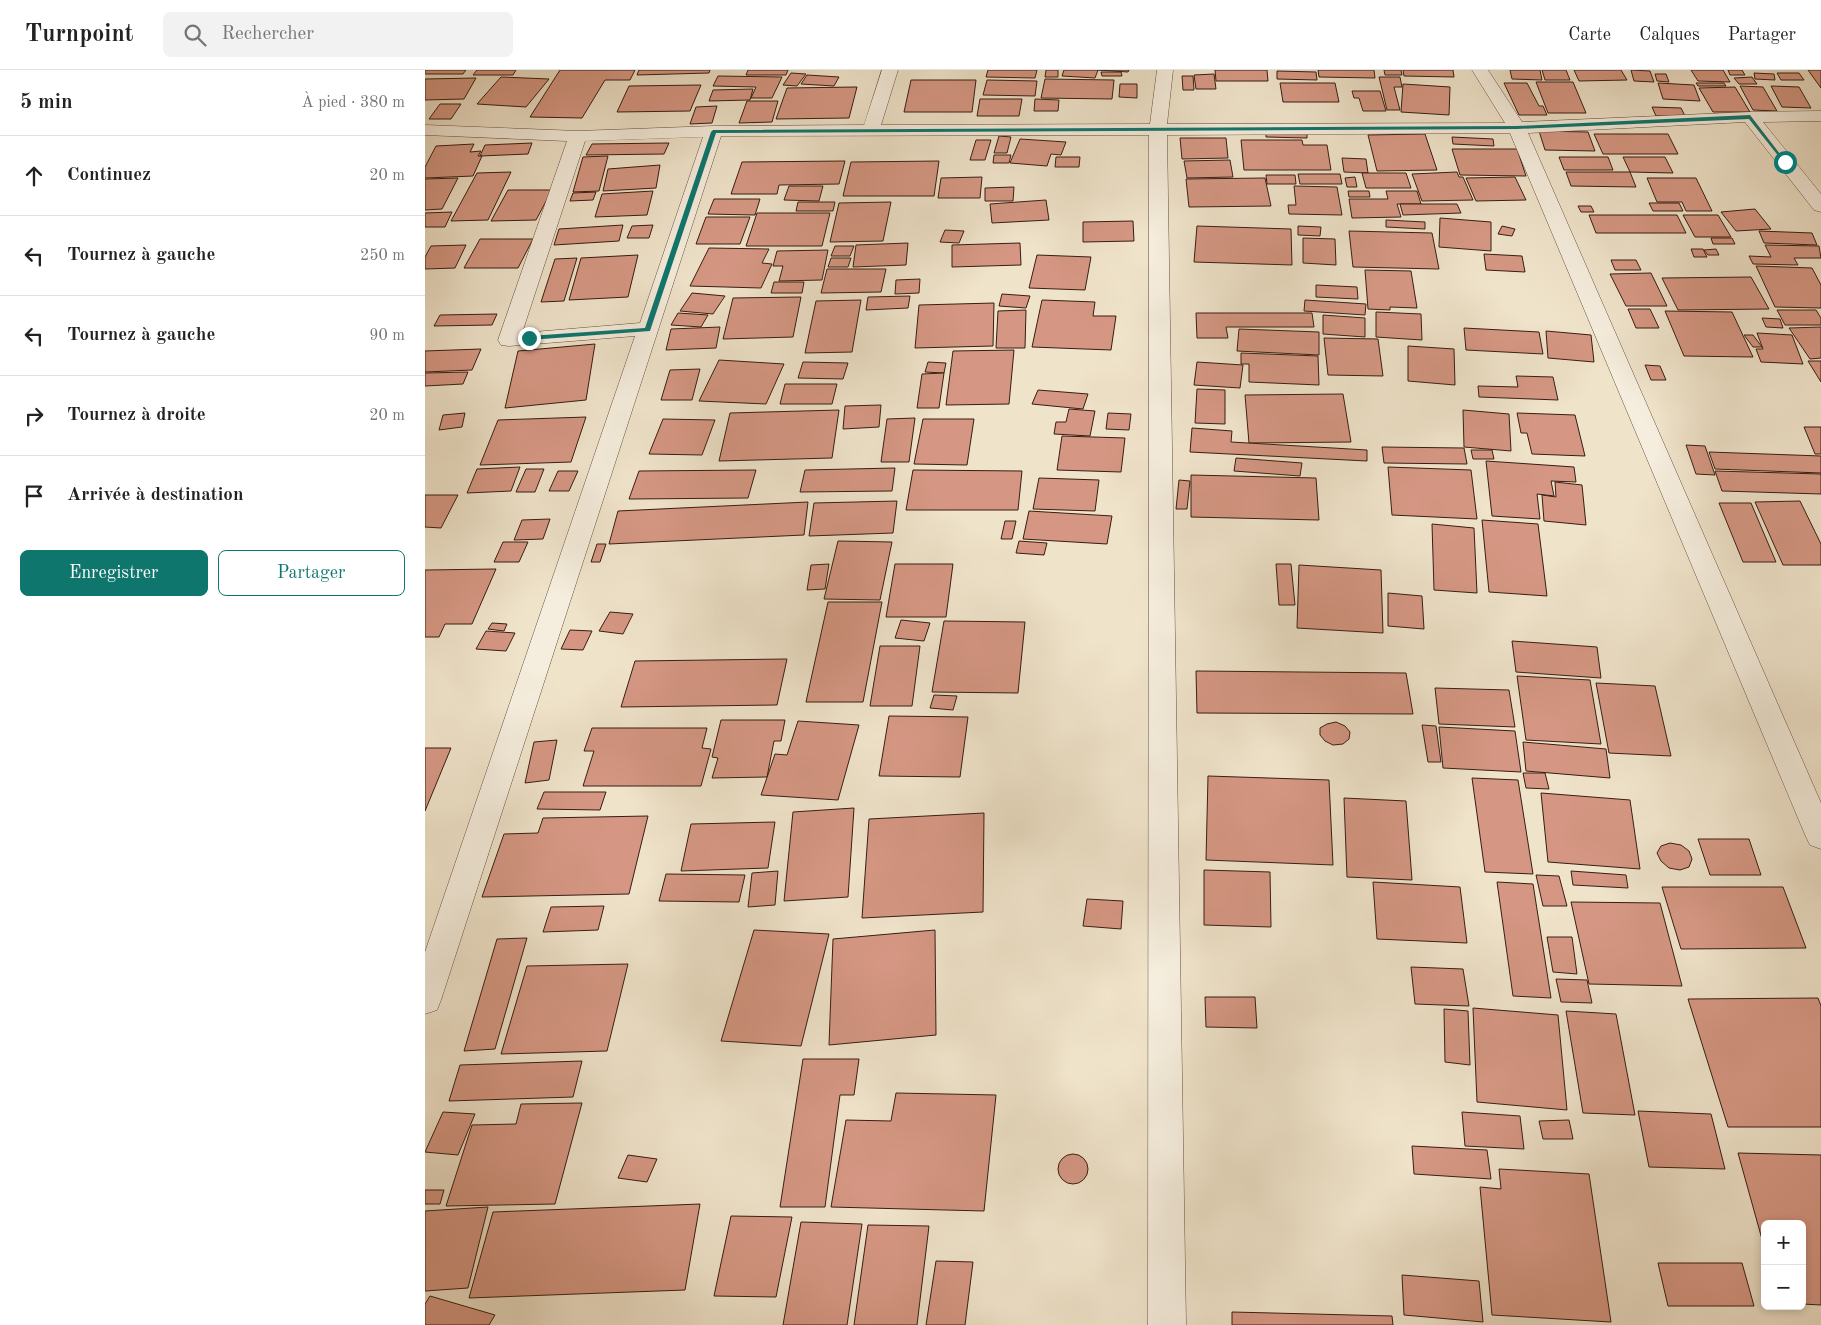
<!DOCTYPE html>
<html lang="fr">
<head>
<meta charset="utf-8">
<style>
	body { margin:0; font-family:"Old Standard TT",serif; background:#f2f2f2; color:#222 }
	.controls { position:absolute; right:15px; bottom:15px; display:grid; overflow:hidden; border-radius:8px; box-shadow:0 2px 8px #0003 }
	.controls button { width:45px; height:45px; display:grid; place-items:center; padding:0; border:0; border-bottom:1px solid #e0e0e0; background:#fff; color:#222; font:25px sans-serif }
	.stop { position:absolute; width:15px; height:15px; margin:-11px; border:4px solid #0f766e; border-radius:50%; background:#fff }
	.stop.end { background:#0f766e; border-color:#fff; box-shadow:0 1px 5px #0008 }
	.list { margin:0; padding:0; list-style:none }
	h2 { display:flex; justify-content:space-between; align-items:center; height:65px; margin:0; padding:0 20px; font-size:21px }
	h2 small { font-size:16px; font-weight:400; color:#767676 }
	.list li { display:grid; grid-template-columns:32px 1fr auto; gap:15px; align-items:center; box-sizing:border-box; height:80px; padding:0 20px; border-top:1px solid #e0e0e0 }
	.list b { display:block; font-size:19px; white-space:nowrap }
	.list em { font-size:16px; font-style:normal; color:#767676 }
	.actions { display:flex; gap:10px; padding:15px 20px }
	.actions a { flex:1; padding:11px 0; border:1px solid #0f766e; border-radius:8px; text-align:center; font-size:18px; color:#0f766e }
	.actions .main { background:#0f766e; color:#fff }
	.icon { flex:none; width:28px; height:28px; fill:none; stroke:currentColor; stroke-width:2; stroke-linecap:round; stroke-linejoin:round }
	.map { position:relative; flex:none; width:1396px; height:1255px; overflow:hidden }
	header { display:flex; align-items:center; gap:30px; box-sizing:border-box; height:70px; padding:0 25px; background:#fff; border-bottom:1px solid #e0e0e0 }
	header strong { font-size:24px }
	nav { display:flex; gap:28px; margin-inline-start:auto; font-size:18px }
	.search { width:350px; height:45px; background:#f2f2f2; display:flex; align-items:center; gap:12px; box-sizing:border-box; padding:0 18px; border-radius:8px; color:#767676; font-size:19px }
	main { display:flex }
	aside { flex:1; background:#fff }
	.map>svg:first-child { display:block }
	.building { fill:#d59783; stroke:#381d11 }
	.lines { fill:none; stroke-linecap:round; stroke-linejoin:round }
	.minor-casing { stroke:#664e3f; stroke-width:1 }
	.minor { fill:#f5eddd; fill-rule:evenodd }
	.route { fill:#0f766e }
</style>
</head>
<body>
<header>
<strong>Turnpoint</strong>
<div class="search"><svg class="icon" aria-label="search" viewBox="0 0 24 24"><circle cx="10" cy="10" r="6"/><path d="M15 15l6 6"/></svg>Rechercher</div>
<nav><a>Carte</a><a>Calques</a><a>Partager</a></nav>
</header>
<main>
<aside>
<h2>5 min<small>À pied · 380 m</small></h2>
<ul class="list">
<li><svg class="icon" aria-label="ahead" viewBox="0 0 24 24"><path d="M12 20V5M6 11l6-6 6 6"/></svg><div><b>Continuez</b></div><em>20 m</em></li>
<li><svg class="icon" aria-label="left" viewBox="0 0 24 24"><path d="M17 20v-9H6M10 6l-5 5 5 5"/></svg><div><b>Tournez à gauche</b></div><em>250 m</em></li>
<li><svg class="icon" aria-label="left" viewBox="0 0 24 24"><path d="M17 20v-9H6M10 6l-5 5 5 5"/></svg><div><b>Tournez à gauche</b></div><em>90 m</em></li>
<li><svg class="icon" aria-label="right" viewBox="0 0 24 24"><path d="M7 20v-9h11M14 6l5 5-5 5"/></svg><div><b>Tournez à droite</b></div><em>20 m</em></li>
<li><svg class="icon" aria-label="arrive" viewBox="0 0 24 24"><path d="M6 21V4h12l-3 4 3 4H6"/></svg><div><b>Arrivée à destination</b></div></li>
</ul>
<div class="actions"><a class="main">Enregistrer</a><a>Partager</a></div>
</aside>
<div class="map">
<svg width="1396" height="1255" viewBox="0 0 1396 1255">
	<rect width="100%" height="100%" fill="#efe3ca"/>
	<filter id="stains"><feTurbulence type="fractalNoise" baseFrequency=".004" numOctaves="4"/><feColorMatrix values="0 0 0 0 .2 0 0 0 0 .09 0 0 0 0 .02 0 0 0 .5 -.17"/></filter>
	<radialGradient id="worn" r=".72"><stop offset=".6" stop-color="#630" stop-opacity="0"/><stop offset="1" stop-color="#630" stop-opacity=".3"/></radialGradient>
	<!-- building -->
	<g class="building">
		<polygon points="0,0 41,0 38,4 0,4"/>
		<polygon points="52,0 91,0 88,5 48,5"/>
		<polygon points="135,0 210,0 205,10 180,10 157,48 105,47"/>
		<polygon points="214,0 285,0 284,3 212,5"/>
		<polygon points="323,0 363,0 361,5 321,5"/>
		<polygon points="563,0 612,0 610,8 561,7"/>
		<polygon points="621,0 633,0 633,7 620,7"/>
		<polygon points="639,0 704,0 703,2 673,0 670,8 637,6"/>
		<polygon points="790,0 842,0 843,11 791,11"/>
		<polygon points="893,0 949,0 950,8 894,7"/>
		<polygon points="959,0 976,0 977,5 960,5"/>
		<polygon points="978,0 1028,0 1029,7 979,6"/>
		<polygon points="1085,0 1115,0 1117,10 1087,9"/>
		<polygon points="1117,0 1141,0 1145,10 1120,10"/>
		<polygon points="1149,0 1196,0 1202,10 1154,11"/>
		<polygon points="1206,0 1225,1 1229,12 1209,11"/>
		<polygon points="1266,0 1298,0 1305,12 1273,11"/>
		<polygon points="1303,0 1317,0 1320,5 1305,5"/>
		<polygon points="1383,0 1396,0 1396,18"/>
		<polygon points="852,1 891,2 892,10 852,9"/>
		<polygon points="676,2 696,2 697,6 677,6"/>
		<polygon points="366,3 381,4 372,16 358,15"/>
		<polygon points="1329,3 1349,4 1350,10 1330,9"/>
		<polygon points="1352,3 1374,3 1379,10 1356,10"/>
		<polygon points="789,4 791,19 771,19 769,5"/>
		<polygon points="1230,4 1241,4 1244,12 1232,11"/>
		<polygon points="382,5 414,7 409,16 376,14"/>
		<polygon points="293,6 357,7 347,28 326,28 331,17 288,16"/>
		<polygon points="757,6 768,6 769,20 758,20"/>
		<polygon points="76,7 124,9 101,37 52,34"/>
		<polygon points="954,7 975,7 977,17 969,17 975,40 962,40"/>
		<polygon points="1327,7 1332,14 1314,14 1309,8"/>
		<polygon points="51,8 39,29 0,30 0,9"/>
		<polygon points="620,9 689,10 687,29 616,28"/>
		<polygon points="486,10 551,10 547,42 479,42"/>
		<polygon points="562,10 612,11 610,26 558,25"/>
		<polygon points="1111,12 1148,12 1161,43 1123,43"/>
		<polygon points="855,13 910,13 914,32 858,32"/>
		<polygon points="1079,13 1102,13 1114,36 1118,36 1122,45 1094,45"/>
		<polygon points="1233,13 1269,15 1275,31 1238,29"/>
		<polygon points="1271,13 1299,13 1301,16 1273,16"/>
		<polygon points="695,14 712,14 712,28 694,27"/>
		<polygon points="978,14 1025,17 1024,45 976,42"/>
		<polygon points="276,15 265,41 192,42 204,16"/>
		<polygon points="1315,16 1338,17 1352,41 1328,40"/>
		<polygon points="1346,16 1374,17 1386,38 1357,37"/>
		<polygon points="432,17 424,48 351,49 362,18"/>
		<polygon points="1310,17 1325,42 1288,42 1274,18"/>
		<polygon points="328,19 325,30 284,31 288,20"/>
		<polygon points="927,21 955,21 961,41 938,41 934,28 929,28"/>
		<polygon points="555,29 597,29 594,46 552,46"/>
		<polygon points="610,29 634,30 633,41 609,41"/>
		<polygon points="322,31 353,31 347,52 314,53"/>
		<polygon points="15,34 36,34 26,49 4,49"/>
		<polygon points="292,36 287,53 265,54 271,37"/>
		<polygon points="1227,37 1256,38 1260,46 1231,46"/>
		<polygon points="841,59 882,60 882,68 841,67"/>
		<polygon points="1114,61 1163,62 1170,81 1120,80"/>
		<polygon points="1000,64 1012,100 952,101 943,65"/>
		<polygon points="1169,64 1243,64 1253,84 1178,84"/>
		<polygon points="574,66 586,67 582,83 569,83"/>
		<polygon points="1027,67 1068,69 1069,76 1028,74"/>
		<polygon points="755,68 801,68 803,88 757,89"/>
		<polygon points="595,69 641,72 636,85 626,84 622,96 585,93"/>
		<polygon points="551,70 566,70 560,90 545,90"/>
		<polygon points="816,70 877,70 878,75 902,75 906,100 819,100"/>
		<polygon points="107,73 103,84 55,86 60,75"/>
		<polygon points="244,73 239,84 161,85 167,74"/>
		<polygon points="49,74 45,82 56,81 53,86 57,86 48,106 0,108 0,97 11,76"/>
		<polygon points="1027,79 1092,79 1101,106 1035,105"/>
		<polygon points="569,85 586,85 584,93 568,93"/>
		<polygon points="183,86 174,121 148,122 158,87"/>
		<polygon points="631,87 655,87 654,97 630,97"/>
		<polygon points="1134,87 1183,87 1188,100 1139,100"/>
		<polygon points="1198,87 1240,87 1248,103 1205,102"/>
		<polygon points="917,88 941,89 943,103 919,102"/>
		<polygon points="805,90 808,107 762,108 759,91"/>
		<polygon points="420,91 414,114 354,115 352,124 306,124 317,92"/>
		<polygon points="514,91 509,126 418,126 426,92"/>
		<polygon points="235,95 231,118 178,121 183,99"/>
		<polygon points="86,102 63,150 26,151 52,103"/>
		<polygon points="1032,102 1034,107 1038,107 1048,130 997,131 987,104"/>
		<polygon points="1141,102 1205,102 1211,117 1146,116"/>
		<polygon points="937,103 981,103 986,118 941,118"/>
		<polygon points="873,104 915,104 917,114 875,114"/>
		<polygon points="841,105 870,105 871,114 842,114"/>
		<polygon points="557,107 555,128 513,128 516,108"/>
		<polygon points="930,107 932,117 922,117 920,108"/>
		<polygon points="1090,107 1101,130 1051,131 1041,108"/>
		<polygon points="33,108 17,139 0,140 0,109"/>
		<polygon points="840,108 846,136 764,137 761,109"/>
		<polygon points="1222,108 1271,108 1287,141 1261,141 1257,132 1232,132"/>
		<polygon points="364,116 398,116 394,131 359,130"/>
		<polygon points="869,116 912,117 917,145 864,144 863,135 871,135"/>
		<polygon points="589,117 588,131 560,131 560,118"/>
		<polygon points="83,120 127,120 111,150 66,151"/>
		<polygon points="228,121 222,145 170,147 177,124"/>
		<polygon points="923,121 944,121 945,127 924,127"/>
		<polygon points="961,121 992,121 996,134 972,134 976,147 927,148 924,129 963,129"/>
		<polygon points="171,122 168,130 145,131 148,123"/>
		<polygon points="289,129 335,129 330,145 283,144"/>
		<polygon points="621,130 624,150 567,153 565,134"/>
		<polygon points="373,132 410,132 408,141 371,141"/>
		<polygon points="466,132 458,171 405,172 414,133"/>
		<polygon points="1224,133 1254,133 1258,141 1228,141"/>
		<polygon points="975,134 1032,134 1036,143 978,145"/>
		<polygon points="1153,136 1166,136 1169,142 1156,142"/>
		<polygon points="1330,139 1346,159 1311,161 1296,142"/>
		<polygon points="27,142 20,157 0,157 0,143"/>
		<polygon points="332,143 405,143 397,176 321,176"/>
		<polygon points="1164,145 1252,145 1261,163 1171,163"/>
		<polygon points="1258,145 1293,145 1306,167 1270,167"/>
		<polygon points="281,147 325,147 315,174 271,174"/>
		<polygon points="1015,148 1066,152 1066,181 1014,177"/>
		<polygon points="961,150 1000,152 1000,159 961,157"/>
		<polygon points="708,151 709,171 658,172 658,152"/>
		<polygon points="198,155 194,171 129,175 134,159"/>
		<polygon points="228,155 224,168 202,168 207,156"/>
		<polygon points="772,156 866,159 867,195 769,192"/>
		<polygon points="873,156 896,157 895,166 873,165"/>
		<polygon points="1077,156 1090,159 1087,166 1073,164"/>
		<polygon points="520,160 539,161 534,173 515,172"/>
		<polygon points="924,161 1007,163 1014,199 928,197"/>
		<polygon points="1334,161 1387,163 1392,175 1339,173"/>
		<polygon points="878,168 910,169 911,195 878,193"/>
		<polygon points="1286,168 1307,168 1310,174 1288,174"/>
		<polygon points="55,169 108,169 93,198 39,198"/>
		<polygon points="483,173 481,195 428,197 431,175"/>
		<polygon points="595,173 596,195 527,197 527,175"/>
		<polygon points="41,175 30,198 0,199 0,187 6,176"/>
		<polygon points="1340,175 1394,176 1396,188 1369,188 1373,195 1328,194 1324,186 1346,187"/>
		<polygon points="410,176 429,176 425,186 406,186"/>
		<polygon points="284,178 344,179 337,193 347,194 336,218 265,216"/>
		<polygon points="1266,179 1278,179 1282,187 1269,187"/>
		<polygon points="1291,179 1294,185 1283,185 1279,180"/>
		<polygon points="403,180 397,210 354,211 358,196 348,196 352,181"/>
		<polygon points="1059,184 1097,186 1100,202 1061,200"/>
		<polygon points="213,185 203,227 144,230 156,188"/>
		<polygon points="612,185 666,187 660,220 604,218"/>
		<polygon points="152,188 139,231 116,232 130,189"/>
		<polygon points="406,188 426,188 423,197 403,197"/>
		<polygon points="1186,190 1211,190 1216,200 1190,200"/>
		<polygon points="1331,196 1387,198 1396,215 1396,238 1350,237"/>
		<polygon points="402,199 461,199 456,222 396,223"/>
		<polygon points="940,200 986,201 992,238 965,237 965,240 943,239"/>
		<polygon points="1226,203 1242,236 1201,236 1185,204"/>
		<polygon points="1326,207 1344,239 1253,240 1237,208"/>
		<polygon points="495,209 494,223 470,224 471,210"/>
		<polygon points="349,212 379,212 377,223 346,223"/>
		<polygon points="891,215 932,217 933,229 891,227"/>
		<polygon points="267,223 300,226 288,244 255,241"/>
		<polygon points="577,224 605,226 601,238 574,236"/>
		<polygon points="485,226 483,238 441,240 443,227"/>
		<polygon points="376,227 368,267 298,269 308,228"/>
		<polygon points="436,230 427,282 380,283 391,231"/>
		<polygon points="617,230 670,232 668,246 691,246 686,280 607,277"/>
		<polygon points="880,230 941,234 940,245 879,241"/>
		<polygon points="569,233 568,276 490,278 494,235"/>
		<polygon points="1203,239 1225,239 1234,258 1211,258"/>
		<polygon points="601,240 600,278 571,278 573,241"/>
		<polygon points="1352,240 1391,240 1396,248 1396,255 1360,255"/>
		<polygon points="1240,241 1307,242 1328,287 1259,286"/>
		<polygon points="951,242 996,244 997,270 951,267"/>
		<polygon points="253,243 283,245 276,257 246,255"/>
		<polygon points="771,243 887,243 889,257 801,257 803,268 772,268"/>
		<polygon points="72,244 67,255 9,256 15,245"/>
		<polygon points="898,245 940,248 940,267 898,264"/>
		<polygon points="1337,248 1355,249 1358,258 1341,257"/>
		<polygon points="295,257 291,278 241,280 246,259"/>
		<polygon points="1396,257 1396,288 1385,289 1364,258"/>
		<polygon points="1039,258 1114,262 1118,284 1041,280"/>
		<polygon points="814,259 894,262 894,285 812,281"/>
		<polygon points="1121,261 1166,265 1169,292 1123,288"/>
		<polygon points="1332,263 1367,265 1378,294 1336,292 1331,279 1338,279"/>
		<polygon points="1319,265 1328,265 1337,277 1328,277"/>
		<polygon points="899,268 953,269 958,306 903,305"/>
		<polygon points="170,274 161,330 80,338 93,281"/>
		<polygon points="983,276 1029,279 1030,315 983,311"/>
		<polygon points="56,279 47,300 0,302 0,281"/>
		<polygon points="589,280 584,334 521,335 528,281"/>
		<polygon points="816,283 893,286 894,315 824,312 824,294 816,294"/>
		<polygon points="294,290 359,294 341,334 274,331"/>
		<polygon points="1383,291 1396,291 1396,312"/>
		<polygon points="378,292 423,293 418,309 373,308"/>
		<polygon points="503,292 521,293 519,303 500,302"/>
		<polygon points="772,292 818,295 815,318 769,315"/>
		<polygon points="1220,295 1235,296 1241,310 1226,310"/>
		<polygon points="275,299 267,330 236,330 245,300"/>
		<polygon points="43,302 38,314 0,316 0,303"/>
		<polygon points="519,303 514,338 492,338 497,304"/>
		<polygon points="1091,306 1128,307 1133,330 1054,327 1053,316 1093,317"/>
		<polygon points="360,314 412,314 407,334 355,334"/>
		<polygon points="772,319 800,320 800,354 770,353"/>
		<polygon points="613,320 663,324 658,339 607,334"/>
		<polygon points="918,324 926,372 824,373 820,325"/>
		<polygon points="456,335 454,357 418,359 420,336"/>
		<polygon points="644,339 670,341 665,366 629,364 631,352 641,352"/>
		<polygon points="414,340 407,388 294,391 305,343"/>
		<polygon points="1038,340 1084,344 1086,381 1039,377"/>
		<polygon points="40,343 37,357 14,360 18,345"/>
		<polygon points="683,343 706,344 704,360 681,359"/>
		<polygon points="1092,343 1150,345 1160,386 1107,384 1102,363 1096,363"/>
		<polygon points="161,347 146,392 55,395 73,350"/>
		<polygon points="490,348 484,392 456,392 462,349"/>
		<polygon points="238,349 290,350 277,385 224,384"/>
		<polygon points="498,349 549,349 542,395 489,394"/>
		<polygon points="1379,357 1396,357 1396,384 1390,384"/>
		<polygon points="767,358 807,361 806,372 942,380 942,391 765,382"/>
		<polygon points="637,366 700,368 696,402 632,400"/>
		<polygon points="1261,375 1280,376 1290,405 1271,404"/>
		<polygon points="957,377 1039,378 1042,394 959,393"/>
		<polygon points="1046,380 1067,380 1069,389 1048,389"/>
		<polygon points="1284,382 1396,386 1396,403 1290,399"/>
		<polygon points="811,388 877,393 875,406 809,401"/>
		<polygon points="1061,391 1149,397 1151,412 1126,411 1129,426 1112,424 1115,449 1067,446"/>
		<polygon points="95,397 86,421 42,423 52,399"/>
		<polygon points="963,397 1046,400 1052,449 967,445"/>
		<polygon points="470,398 467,421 375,422 380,400"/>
		<polygon points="101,399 119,399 110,422 91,422"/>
		<polygon points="331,400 323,428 204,429 214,401"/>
		<polygon points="488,400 597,401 593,440 481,440"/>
		<polygon points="133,401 153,401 144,421 124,421"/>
		<polygon points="1290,401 1396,404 1396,424 1297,421"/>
		<polygon points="766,405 891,408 894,450 766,447"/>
		<polygon points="614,408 674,410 670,441 608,439"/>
		<polygon points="754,410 765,411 762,439 751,439"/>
		<polygon points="1130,412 1157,415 1161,455 1119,451 1117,425 1131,427"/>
		<polygon points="0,425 33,425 16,458 0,457"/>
		<polygon points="472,431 468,463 384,466 389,433"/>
		<polygon points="1375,431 1396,474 1396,495 1358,495 1330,432"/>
		<polygon points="383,432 379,465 184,474 193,441"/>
		<polygon points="1294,433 1326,433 1351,492 1318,492"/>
		<polygon points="604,441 687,446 682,474 598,469"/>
		<polygon points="125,449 118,469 89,470 97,450"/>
		<polygon points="1057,450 1113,454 1122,526 1064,522"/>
		<polygon points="580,451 591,451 587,469 576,469"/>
		<polygon points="1007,454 1049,458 1052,523 1009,520"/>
		<polygon points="413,471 467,472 455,530 399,529"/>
		<polygon points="594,471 622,473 619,485 591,483"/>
		<polygon points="78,472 103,472 94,492 69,492"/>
		<polygon points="172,474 181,474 175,492 166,492"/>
		<polygon points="404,494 400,519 382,520 386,495"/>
		<polygon points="470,494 528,494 521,547 461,547"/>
		<polygon points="851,494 866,494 870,535 854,535"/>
		<polygon points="874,495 956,500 958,563 872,558"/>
		<polygon points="71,499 47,554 20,554 14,567 0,567 0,500"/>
		<polygon points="963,523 997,526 999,559 963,556"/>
		<polygon points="403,532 457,532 438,632 381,632"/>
		<polygon points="185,542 208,544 198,564 174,561"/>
		<polygon points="476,550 505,553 499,571 470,568"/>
		<polygon points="519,551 600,552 593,623 507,622"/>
		<polygon points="67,553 82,554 79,561 63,559"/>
		<polygon points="145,560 167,561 158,580 136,579"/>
		<polygon points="61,561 90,563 81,581 51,579"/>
		<polygon points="1087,571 1172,577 1176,608 1091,602"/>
		<polygon points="455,576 495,576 487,636 445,636"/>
		<polygon points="362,589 352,635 196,637 210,591"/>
		<polygon points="771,601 981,603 988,644 772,643"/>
		<polygon points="1092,606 1165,610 1176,674 1101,670"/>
		<polygon points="1171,613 1230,616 1246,686 1184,683"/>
		<polygon points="1010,618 1084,620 1090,657 1014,654"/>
		<polygon points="509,625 532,626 528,640 505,638"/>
		<polygon points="464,646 543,647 535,707 454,706"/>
		<polygon points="296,650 360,650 356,671 349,671 342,707 287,708 293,688 287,687"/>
		<polygon points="373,651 434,655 413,730 336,725 350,684 362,685"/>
		<polygon points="911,652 920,656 925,662 924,669 918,674 908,675 900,671 895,665 895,658 902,654"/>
		<polygon points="997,655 1011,656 1016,692 1003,692"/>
		<polygon points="1014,657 1090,661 1096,702 1018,698"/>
		<polygon points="167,658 282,658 277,678 286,679 276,716 158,716 169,681 159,681"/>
		<polygon points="132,670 124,710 100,713 109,672"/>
		<polygon points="1098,672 1181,679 1185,708 1101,701"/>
		<polygon points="0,678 26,678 0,741"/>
		<polygon points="1098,703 1120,703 1124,719 1101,718"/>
		<polygon points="783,706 904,710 908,795 781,790"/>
		<polygon points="1047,708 1093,710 1108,804 1060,802"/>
		<polygon points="119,722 181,722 175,740 112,739"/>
		<polygon points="1116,723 1205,730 1215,799 1123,792"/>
		<polygon points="919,728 981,731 987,810 922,807"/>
		<polygon points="429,738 423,827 359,831 368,742"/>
		<polygon points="559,743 558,842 437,848 444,749"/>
		<polygon points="223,746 204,824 57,827 79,764 113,763 118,748"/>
		<polygon points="350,752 343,798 256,801 266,754"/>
		<polygon points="1273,769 1324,769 1336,805 1285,805"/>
		<polygon points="1245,773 1256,775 1264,781 1267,789 1264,797 1255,800 1244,798 1236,791 1232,783 1236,776"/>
		<polygon points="779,800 845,802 846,857 779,855"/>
		<polygon points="353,801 350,835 323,837 327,803"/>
		<polygon points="1146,801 1201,805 1203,818 1148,815"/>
		<polygon points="241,804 320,805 314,832 234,831"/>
		<polygon points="1111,805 1134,806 1142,836 1118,836"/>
		<polygon points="948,812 1035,817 1042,873 952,869"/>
		<polygon points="1072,812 1108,814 1126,928 1088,926"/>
		<polygon points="1237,817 1358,817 1381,878 1256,879"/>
		<polygon points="662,829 698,831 696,859 658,856"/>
		<polygon points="1146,832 1235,833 1257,916 1164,914"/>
		<polygon points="179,836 173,860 118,862 126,837"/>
		<polygon points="329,860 404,864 376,976 296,971"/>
		<polygon points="510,860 511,965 404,975 408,869"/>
		<polygon points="1122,867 1147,867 1152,904 1128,902"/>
		<polygon points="102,868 70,979 39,981 72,869"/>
		<polygon points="203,894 182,981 76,984 102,896"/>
		<polygon points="986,897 1038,899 1044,936 990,934"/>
		<polygon points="1131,909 1162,910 1167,933 1136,932"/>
		<polygon points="780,927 830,927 832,958 781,957"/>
		<polygon points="1393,928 1396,936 1396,1057 1303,1057 1263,929"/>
		<polygon points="1048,938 1133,945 1142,1040 1052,1032"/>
		<polygon points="1019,939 1043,941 1045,995 1020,992"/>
		<polygon points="1141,941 1191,944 1210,1045 1158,1043"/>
		<polygon points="378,989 434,989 429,1025 415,1025 400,1137 355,1137"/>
		<polygon points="157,991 148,1027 24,1031 35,995"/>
		<polygon points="471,1023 571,1025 559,1141 406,1137 421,1050 466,1051"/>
		<polygon points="157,1033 130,1134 21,1136 47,1055 91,1054 96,1034"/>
		<polygon points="1213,1041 1286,1044 1300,1099 1224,1097"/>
		<polygon points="18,1042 50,1044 33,1085 0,1082"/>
		<polygon points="1037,1042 1095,1046 1099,1079 1040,1076"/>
		<polygon points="1144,1050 1148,1069 1118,1069 1114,1051"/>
		<polygon points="987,1076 1062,1080 1066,1109 989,1104"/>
		<polygon points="1313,1083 1396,1085 1396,1235 1377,1234 1377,1154 1340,1154 1340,1180"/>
		<circle cx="648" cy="1099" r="15"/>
		<polygon points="203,1085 232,1089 222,1112 193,1108"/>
		<polygon points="1074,1099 1164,1104 1186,1252 1067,1245 1055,1117 1076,1119"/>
		<polygon points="0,1120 19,1120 15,1134 0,1134"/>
		<polygon points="275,1134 260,1220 44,1228 68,1142"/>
		<polygon points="63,1137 43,1218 0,1221 0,1141"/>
		<polygon points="306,1146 367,1147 351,1227 289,1226"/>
		<polygon points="376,1152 437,1154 422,1255 358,1255"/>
		<polygon points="443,1155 504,1156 492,1255 429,1255"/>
		<polygon points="511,1191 548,1192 540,1255 501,1255"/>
		<polygon points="1233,1193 1317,1193 1329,1236 1243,1236"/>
		<polygon points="977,1205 1054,1211 1058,1252 979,1245"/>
		<polygon points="5,1226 70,1245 64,1255 0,1255 0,1234"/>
		<polygon points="807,1242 967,1246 968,1255 807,1255"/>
	</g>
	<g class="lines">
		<!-- minor casing -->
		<g class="minor-casing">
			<path id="minor" d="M457 0H473L456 55 725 54 732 0H748L742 54 1080 53 1047 0H1063L1097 52 1325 42 1396 41V51L1338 52 1396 124V142L1389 140 1320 52 1103 63 1396 733V779L1385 775 1381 767 1085 63 742 65 761 1255H723L724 65 296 66 16 930 12 940 0 944V882L210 266 84 276 76 275 73 270 142 71 0 65V55L153 61 289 56 439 55ZM278 67 215 253 97 263 160 71Z"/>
		</g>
		<!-- minor -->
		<use href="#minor" class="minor"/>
	</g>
	<!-- route -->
	<polygon class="route" points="1325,45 1362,93 1359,93 1324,49 1092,59 291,63 225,261 104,270 101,268 104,266 220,258 286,62 288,60 1092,56"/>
	<rect width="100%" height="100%" filter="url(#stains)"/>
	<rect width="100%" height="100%" fill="url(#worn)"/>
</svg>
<div class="controls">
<button>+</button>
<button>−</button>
</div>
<div class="stop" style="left:1360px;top:92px"></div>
<div class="stop end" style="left:104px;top:268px"></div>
</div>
</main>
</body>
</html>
